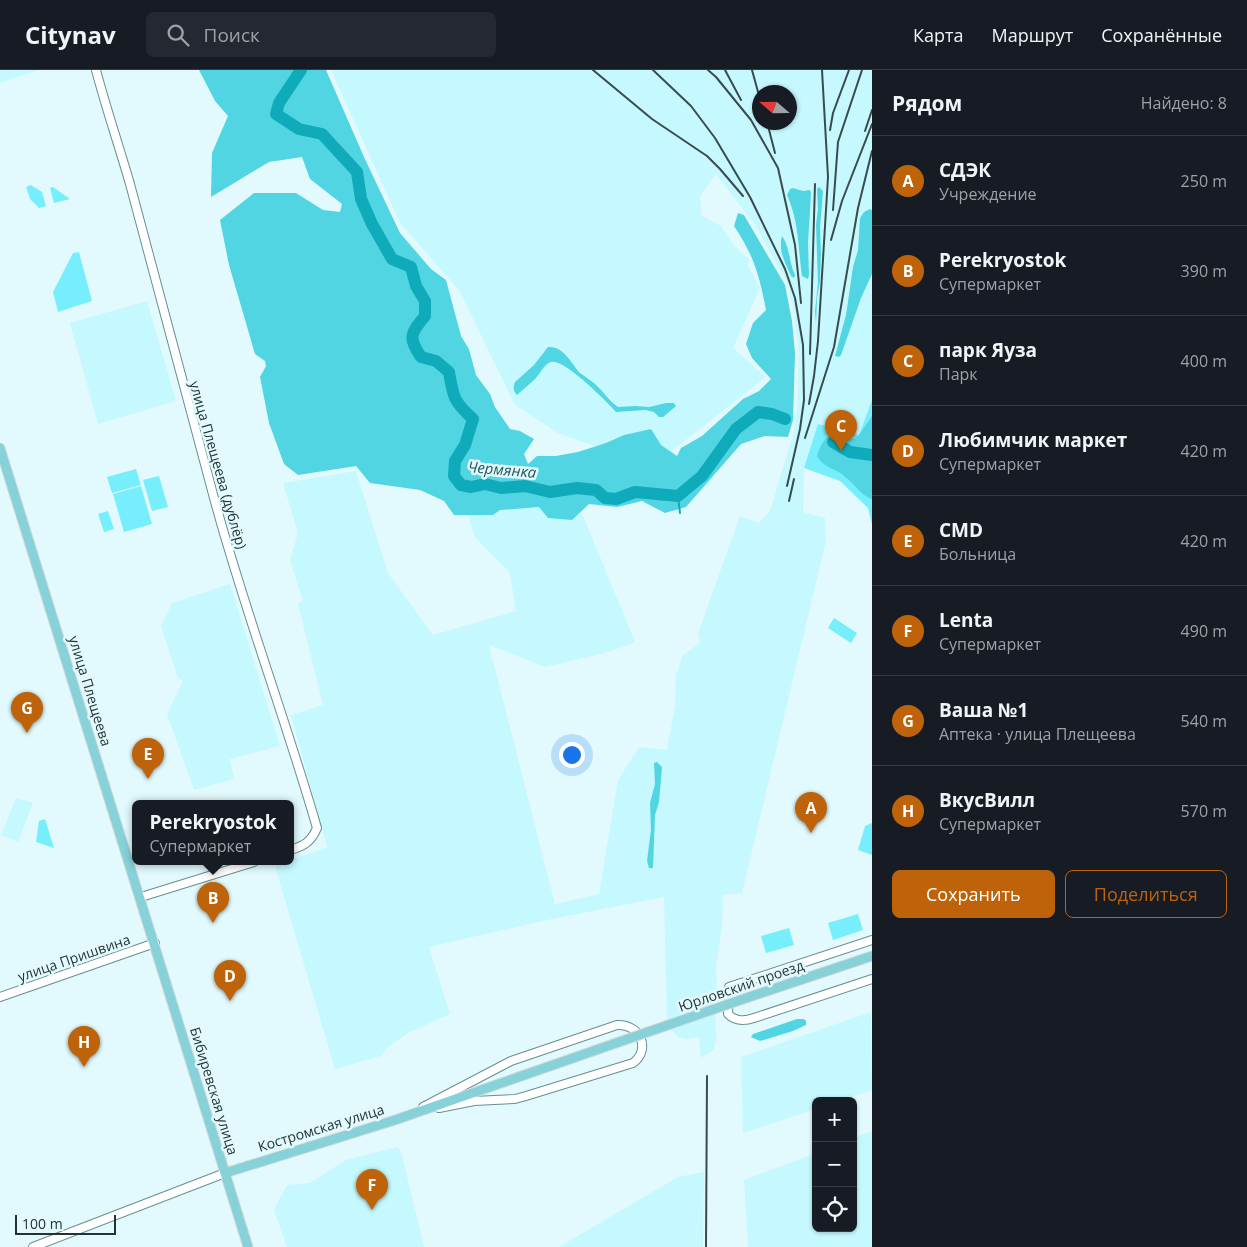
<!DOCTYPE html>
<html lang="ru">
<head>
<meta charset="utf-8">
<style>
	body { margin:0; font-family:"Open Sans",sans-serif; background:#242831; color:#f1f3f6 }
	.controls { position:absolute; right:15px; bottom:15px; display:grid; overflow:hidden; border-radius:8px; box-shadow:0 1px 4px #0004 }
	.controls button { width:45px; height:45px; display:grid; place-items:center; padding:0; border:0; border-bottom:1px solid #363941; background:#171b24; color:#f1f3f6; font:25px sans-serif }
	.compass { position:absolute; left:752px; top:15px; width:45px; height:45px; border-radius:50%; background:#171b24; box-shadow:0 1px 4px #0004; rotate:290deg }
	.scale { position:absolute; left:15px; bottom:12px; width:101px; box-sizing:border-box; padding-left:5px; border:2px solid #223335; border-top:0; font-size:14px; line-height:18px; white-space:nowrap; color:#223335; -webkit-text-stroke:4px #e2fafd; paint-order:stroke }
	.you { position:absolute; left:571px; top:684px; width:18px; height:18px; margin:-12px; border:4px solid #fff; border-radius:50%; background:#1a73e8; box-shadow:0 0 0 8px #1a73e833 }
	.badge { display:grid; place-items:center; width:32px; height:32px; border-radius:50%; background:#be6309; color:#fff; font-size:16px; font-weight:700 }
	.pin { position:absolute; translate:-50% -41px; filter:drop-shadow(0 1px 2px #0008) }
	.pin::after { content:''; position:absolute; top:26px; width:18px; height:15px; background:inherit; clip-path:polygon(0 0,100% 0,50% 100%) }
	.popup { position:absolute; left:132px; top:730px; width:162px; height:65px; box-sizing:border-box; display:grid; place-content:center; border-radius:8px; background:#171b24; filter:drop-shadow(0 1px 4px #0005); font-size:16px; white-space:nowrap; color:#9ea1a6 }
	.popup b { font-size:19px; color:#f1f3f6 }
	.popup::after { content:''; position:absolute; left:50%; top:100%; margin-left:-10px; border:10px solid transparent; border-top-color:#171b24 }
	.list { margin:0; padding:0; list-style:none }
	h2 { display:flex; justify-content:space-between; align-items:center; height:65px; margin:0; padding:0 20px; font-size:21px }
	h2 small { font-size:16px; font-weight:400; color:#9ea1a6 }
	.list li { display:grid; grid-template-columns:32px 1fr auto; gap:15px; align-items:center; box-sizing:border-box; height:90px; padding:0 20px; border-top:1px solid #363941 }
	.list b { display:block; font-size:19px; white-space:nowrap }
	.list p { margin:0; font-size:16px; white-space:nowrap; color:#9ea1a6 }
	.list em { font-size:16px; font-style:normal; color:#9ea1a6 }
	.actions { display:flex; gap:10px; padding:15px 20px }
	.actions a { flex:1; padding:11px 0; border:1px solid #be6309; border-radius:8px; text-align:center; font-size:18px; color:#be6309 }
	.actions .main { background:#be6309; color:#fff }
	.icon { flex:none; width:28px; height:28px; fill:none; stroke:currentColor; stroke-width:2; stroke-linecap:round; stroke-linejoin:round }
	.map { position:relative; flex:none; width:872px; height:1177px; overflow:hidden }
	header { display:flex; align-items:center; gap:30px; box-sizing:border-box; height:70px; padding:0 25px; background:#171b24; border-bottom:1px solid #363941 }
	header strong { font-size:24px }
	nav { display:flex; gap:28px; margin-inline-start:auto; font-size:18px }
	.search { width:350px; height:45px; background:#242831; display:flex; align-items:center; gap:12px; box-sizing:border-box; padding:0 18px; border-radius:8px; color:#9ea1a6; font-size:19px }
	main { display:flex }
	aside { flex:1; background:#171b24 }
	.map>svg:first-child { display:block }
	.built { fill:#c5f9ff; fill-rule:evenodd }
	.green { fill:#76eefc }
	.forest { fill:#52d5e3 }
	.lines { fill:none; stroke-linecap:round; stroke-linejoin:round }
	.stream { stroke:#0fabba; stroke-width:2 }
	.river { stroke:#0fabba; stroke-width:12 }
	.minor-casing { stroke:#678e92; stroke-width:10 }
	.major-casing { stroke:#d7dadb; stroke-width:11 }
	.minor { stroke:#fff; stroke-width:8 }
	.major { stroke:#87d1d9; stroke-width:9 }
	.rail { stroke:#394b4d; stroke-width:2 }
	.major-bridge-casing { stroke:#d7dadb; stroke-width:11; stroke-linecap:butt }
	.major-bridge { stroke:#87d1d9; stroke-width:9 }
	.labels { text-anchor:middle; stroke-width:5; stroke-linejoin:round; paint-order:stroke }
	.street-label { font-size:14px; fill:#223335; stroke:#e2fafd }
	.water-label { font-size:15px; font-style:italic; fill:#20575d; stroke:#e2fafd }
</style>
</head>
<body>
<header>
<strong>Citynav</strong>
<div class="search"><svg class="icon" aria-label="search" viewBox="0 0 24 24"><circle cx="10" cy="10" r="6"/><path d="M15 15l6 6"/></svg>Поиск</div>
<nav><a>Карта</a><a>Маршрут</a><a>Сохранённые</a></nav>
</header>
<main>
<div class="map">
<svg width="872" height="1177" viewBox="0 0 872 1177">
	<rect width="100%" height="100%" fill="#e2fafd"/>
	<!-- built -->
	<g class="built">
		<polygon points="0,0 39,0 0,13"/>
		<path d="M331 0H872V330L859 365 804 397 803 442 825 448 826 471 742 823 723 825 722 856 716 899V905H717L715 958 717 966 714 979 701 988 699 967 687 969 678 967 667 954 664 827 547 850 429 877 450 944 408 963 387 978 381 986 335 999 274 793 290 792 291 789 312 783 327 777 291 645 323 635 298 534 303 531 290 490 298 463 283 413 356 401 388 503 433 565 516 541 510 503 474 466 468 442 577 431 635 572 609 582 545 597 489 575 555 834 599 824 618 710 639 677 667 680 675 635 676 605 683 585 700 573 698 563 740 446 759 453 770 441 794 361 797 339 799 283 795 251 788 215 755 155 716 104 700 126 702 146 721 156 735 177 750 190 747 194 760 218 733 278 766 307 669 383 605 380 558 363 515 335 459 220 400 153ZM760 22H790V52H760Z"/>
		<polygon points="147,231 176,331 98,354 70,253"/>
		<polygon points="230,514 280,676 230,689 234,709 194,720 167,644 183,611 178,608 161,556 172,533"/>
		<polygon points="16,728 33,733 18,772 1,765"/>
		<polygon points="871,942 872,1020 839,1031 816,1031 816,1039 743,1063 741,987"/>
		<polygon points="872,1061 872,1177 748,1177 744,1110 816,1083 816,1158 853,1158 853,1068"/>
		<polygon points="397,1077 401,1081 424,1177 287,1177 274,1140 287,1115 310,1113 346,1090"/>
		<polygon points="704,1102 703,1177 559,1177 678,1107"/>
	</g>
	<!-- green -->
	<g class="green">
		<polygon points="31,115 42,122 46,136 39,138 30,129 26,117"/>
		<polygon points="53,117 70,129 54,133 50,118"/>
		<polygon points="79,182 92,231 58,242 53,222 73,183"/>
		<polygon points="872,330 872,454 868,438 840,411 804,398 818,354 859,365"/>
		<polygon points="136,399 141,415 112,423 107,407"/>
		<polygon points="159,406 168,437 152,441 143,410"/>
		<polygon points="141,416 152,454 124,462 113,424"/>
		<polygon points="108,441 114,459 104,462 98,444"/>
		<polygon points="834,548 857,563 851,573 828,558"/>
		<polygon points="45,749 54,778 36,772 39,751"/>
		<polygon points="872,753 872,785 858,780 865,756"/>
		<polygon points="858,844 863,860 833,870 828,853"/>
		<polygon points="789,858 794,875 766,883 761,866"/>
	</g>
	<!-- forest -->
	<g class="forest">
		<path d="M199 0H326L364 87 400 163 431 199 446 210 461 266 469 279 476 305 490 324 495 337 510 359 520 361 534 369 524 384 528 394 537 386H556L578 382 606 373 624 365 651 359 661 375 677 386 681 378 702 366 743 329 759 321 771 309 752 288 746 274 753 253 766 240C759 204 754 186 734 156L738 143 744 145 785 215 792 251 795 283 793 350 788 367 765 366 741 374 686 437 665 443 642 431 617 437 589 434 572 450 548 448 539 437 500 440 493 445H454L444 431 420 420 370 413 356 396 298 405 284 394 269 353 260 307 266 296 265 291 255 284 229 195 220 150 254 123H296L323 140 340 142 342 134 310 109 302 87 269 92 211 127 212 83 228 46 215 31Z"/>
		<polygon points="819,117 823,121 820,158 821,183 820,211 817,229 816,254 815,241 818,213 816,154 818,140 817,119"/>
		<path d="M793 118 803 121 810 120 811 123 808 173 809 205 808 209 802 206C798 178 799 151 787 125L790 119Z"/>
		<polygon points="870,139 872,140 872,204 861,228 841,285 839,287 835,286 846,245 853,197 858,180 860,148 864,142"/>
		<path d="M782 166C790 177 789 193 795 205L794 208 791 206C785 192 778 181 782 166Z"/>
		<path d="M548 277C564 276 571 293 580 303 585 307 591 310 596 315 604 322 609 331 618 337L635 336 649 337 666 333H674L676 336 663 347H659L654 342 645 340 616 342C607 332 564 288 551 292 544 294 540 304 535 309 530 314 523 319 517 325 513 321 513 317 515 312L534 295Z"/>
		<path d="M872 346V429C860 425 854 413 843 405 833 397 825 399 817 386 827 357 830 368 855 369L859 365Z"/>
		<polygon points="657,692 662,697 659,732 655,745 653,798 649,798 647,791 651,760 650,733 655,714 654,693"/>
		<polygon points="797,949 804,949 806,951 806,955 793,961 760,971 751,967 753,964"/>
	</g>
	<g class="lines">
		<!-- stream -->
		<polyline class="stream" points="678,426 680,443"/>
		<!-- river -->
		<g class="river">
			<path d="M301 0 279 33 276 44 299 59 322 64 357 102 361 129 372 154 392 189 411 197 416 216 425 231V246C410 264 408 267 421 287L436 291 449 302C453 327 454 332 473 349L465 375 455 391 454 406 461 415 471 417 485 414 501 418 525 416 550 422 577 418 596 420 605 428 616 429 635 422 678 426 702 406 736 359 758 342 772 344 785 349"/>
			<polyline points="833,372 850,382 872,385"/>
		</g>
		<!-- minor casing -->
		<g class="minor-casing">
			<g id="minor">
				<path d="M96 0C106 38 119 76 130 114 158 219 186 324 214 428 244 539 285 647 317 758 311 772 304 776 290 780"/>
				<polyline points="141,827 254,792"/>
				<path d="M872 870 729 917 728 944C736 952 745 951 754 948L872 909"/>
				<polyline points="0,927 155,873"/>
				<path d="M423 1037 511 991 617 955C641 954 651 980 633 993L526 1026 515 1029 474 1031 439 1038"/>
				<polyline points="33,1177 225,1103"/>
			</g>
		</g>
		<!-- major casing -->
		<g class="major-casing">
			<g id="major">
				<polyline points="0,378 248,1177"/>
				<polyline points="749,927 872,886"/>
				<polyline points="225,1103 395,1050 619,972"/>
			</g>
		</g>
		<!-- minor -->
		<use href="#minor" class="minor"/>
		<!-- major -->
		<use href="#major" class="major"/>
		<!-- rail -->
		<g class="rail">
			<polyline points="593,0 652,49 707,86 720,99 743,126"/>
			<polyline points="653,0 691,36 715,68 750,127 785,199 795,228 803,275 804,330 800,359 787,416"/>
			<polyline points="708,0 716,7 751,50 778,98 795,175 801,233"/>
			<polyline points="725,0 741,30"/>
			<polyline points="752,0 760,29"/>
			<polyline points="767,52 775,83"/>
			<polyline points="830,60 833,43 849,0"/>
			<polyline points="865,61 872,40"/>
			<polyline points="833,140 838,72 862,0"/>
			<polyline points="831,170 842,131 872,54"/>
			<polyline points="810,284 815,114"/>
			<polyline points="809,334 814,306 818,271 828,107 822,0"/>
			<polyline points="805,368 834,277 858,138 872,81"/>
			<polyline points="789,431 794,409"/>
			<polyline points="706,1177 707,1006"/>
		</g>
		<!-- major-bridge casing -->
		<g class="major-bridge-casing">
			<polyline id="major-bridge" points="619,972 749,927"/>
		</g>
		<!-- major-bridge -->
		<use href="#major-bridge" class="major-bridge"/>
	</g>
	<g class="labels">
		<!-- street labels -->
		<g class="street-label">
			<text transform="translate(218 395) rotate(74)" y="5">улица Плещеева (дублёр)</text>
			<text transform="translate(90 621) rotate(73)" y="5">улица Плещеева</text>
			<text transform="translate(74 888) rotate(-19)" y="5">улица Пришвина</text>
			<text transform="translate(741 916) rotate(-19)" y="5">Юрловский проезд</text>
			<text transform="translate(214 1021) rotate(73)" y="5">Бибиревская улица</text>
			<text transform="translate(321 1058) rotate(-17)" y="5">Костромская улица</text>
		</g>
		<!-- water labels -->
		<g class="water-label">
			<text transform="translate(502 400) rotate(5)" y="5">Чермянка</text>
		</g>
	</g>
</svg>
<div class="controls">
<button>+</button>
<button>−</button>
<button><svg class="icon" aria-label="locate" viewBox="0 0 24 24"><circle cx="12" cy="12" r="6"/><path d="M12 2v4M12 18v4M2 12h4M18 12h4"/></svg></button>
</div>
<svg class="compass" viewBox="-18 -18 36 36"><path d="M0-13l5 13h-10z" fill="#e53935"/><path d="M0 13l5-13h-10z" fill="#9ea1a6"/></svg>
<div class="scale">100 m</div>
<div class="you"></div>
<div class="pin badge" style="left:811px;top:763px">A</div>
<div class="pin badge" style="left:213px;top:853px">B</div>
<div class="popup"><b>Perekryostok</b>Супермаркет</div>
<div class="pin badge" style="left:841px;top:381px">C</div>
<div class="pin badge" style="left:230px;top:931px">D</div>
<div class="pin badge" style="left:148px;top:709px">E</div>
<div class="pin badge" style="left:372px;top:1140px">F</div>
<div class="pin badge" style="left:27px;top:663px">G</div>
<div class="pin badge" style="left:84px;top:997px">H</div>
</div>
<aside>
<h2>Рядом<small>Найдено: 8</small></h2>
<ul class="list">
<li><span class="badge">A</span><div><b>СДЭК</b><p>Учреждение</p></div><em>250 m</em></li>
<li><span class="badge">B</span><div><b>Perekryostok</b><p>Супермаркет</p></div><em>390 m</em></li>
<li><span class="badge">C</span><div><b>парк Яуза</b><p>Парк</p></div><em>400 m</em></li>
<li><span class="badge">D</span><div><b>Любимчик маркет</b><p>Супермаркет</p></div><em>420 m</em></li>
<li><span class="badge">E</span><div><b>CMD</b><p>Больница</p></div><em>420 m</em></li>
<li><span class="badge">F</span><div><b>Lenta</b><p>Супермаркет</p></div><em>490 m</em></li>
<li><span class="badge">G</span><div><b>Ваша №1</b><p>Аптека · улица Плещеева</p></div><em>540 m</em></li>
<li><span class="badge">H</span><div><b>ВкусВилл</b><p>Супермаркет</p></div><em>570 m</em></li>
</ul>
<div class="actions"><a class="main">Сохранить</a><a>Поделиться</a></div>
</aside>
</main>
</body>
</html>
